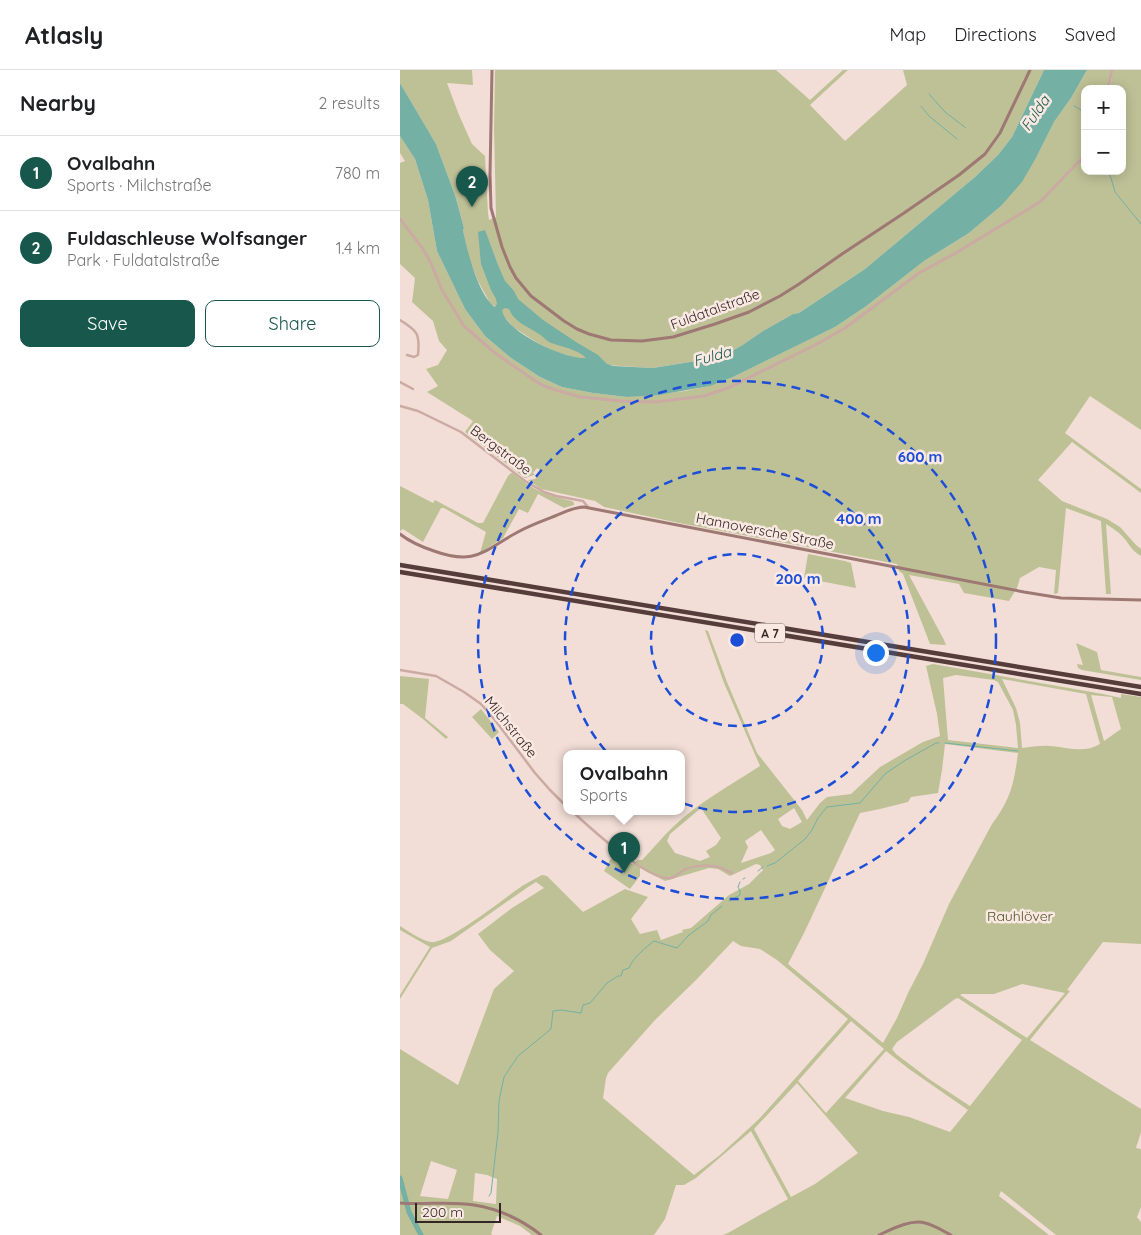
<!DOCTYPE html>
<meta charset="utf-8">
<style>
body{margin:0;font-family:Quicksand,sans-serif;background:#f2f2f2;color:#202124}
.controls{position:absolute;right:15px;top:15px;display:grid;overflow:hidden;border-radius:10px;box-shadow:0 2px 12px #0003}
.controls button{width:45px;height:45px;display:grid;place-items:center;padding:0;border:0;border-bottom:1px solid #e0e0e0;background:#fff;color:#202124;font:25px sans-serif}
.scale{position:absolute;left:15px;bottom:12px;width:86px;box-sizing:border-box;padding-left:5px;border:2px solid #342625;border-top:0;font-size:14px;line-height:18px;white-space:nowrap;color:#342625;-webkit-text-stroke:4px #fae9e2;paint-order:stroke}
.you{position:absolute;left:475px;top:582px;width:18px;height:18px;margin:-12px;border:4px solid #fff;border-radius:50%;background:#1a73e8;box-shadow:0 0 0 8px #1a73e833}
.badge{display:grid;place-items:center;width:32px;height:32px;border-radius:50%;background:#18584c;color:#fff;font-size:16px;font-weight:700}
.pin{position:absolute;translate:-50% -41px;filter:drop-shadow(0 1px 2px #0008)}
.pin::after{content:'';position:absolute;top:26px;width:18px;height:15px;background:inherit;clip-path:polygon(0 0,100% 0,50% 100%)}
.popup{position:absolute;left:163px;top:680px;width:122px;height:65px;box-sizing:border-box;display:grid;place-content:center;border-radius:10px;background:#fff;filter:drop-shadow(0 1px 4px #0005);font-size:16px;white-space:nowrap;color:#757577}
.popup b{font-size:19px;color:#202124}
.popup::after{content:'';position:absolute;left:50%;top:100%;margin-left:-10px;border:10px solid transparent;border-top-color:#fff}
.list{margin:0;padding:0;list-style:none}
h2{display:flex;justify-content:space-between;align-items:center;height:65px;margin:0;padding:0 20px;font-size:21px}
h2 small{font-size:16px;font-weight:400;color:#757577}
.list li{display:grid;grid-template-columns:32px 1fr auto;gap:15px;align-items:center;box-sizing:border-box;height:75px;padding:0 20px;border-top:1px solid #e0e0e0}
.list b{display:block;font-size:19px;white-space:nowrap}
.list p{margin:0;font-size:16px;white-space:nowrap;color:#757577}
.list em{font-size:16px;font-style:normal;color:#757577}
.actions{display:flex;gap:10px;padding:15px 20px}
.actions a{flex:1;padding:11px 0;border:1px solid #18584c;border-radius:10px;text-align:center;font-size:18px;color:#18584c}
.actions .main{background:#18584c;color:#fff}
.map{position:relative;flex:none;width:741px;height:1165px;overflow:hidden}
header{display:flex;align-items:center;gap:30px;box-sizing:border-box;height:70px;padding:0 25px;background:#fff;border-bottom:1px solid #e0e0e0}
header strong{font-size:24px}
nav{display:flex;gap:28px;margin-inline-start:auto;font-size:18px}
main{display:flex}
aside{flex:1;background:#fff}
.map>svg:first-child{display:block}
.green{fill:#bec196;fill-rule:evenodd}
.water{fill:#74b0a4;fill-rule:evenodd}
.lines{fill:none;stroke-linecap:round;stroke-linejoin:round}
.stream{stroke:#74b0a4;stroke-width:1}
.river{stroke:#74b0a4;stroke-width:5}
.minor{stroke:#caaaa2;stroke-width:2.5}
.tertiary{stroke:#caaaa2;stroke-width:3}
.secondary{stroke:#9e7873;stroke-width:3}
.motorway{stroke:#563d3b;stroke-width:4.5}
.ring{fill:none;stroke:#1d4ed8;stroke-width:2.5;stroke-dasharray:9 6}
.labels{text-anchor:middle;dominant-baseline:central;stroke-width:5;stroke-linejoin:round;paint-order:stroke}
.shield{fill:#fae9e2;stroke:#6f605e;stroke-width:1}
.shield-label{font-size:12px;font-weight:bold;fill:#342625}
.street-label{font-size:14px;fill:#342625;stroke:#fae9e2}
.park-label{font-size:14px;fill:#4f5427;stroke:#fae9e2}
.water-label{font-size:15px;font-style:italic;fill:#18584c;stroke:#fae9e2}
.centre{fill:#1d4ed8;stroke:#fae9e2;stroke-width:2.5}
.ring-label{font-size:15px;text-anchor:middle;font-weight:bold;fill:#1d4ed8;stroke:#fae9e2;stroke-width:5;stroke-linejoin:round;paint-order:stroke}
</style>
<header>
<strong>Atlasly</strong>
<nav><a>Map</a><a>Directions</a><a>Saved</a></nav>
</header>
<main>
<aside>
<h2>Nearby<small>2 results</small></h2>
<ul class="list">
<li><span class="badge">1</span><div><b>Ovalbahn</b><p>Sports · Milchstraße</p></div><em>780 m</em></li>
<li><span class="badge">2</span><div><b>Fuldaschleuse Wolfsanger</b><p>Park · Fuldatalstraße</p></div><em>1.4 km</em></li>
</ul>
<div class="actions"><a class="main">Save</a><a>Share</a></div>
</aside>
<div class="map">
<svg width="741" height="1165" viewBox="0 0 741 1165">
<rect width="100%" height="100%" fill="#f2ded6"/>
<g class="green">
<polygon points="0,0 72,0 73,15 47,13 59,45 72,74 85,86 88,143 89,150 96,147 94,58 95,0 376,0 410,30 443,0 448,0 410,35 445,71 507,15 503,0 644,0 612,67 598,85 575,107 465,199 399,243 393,244 363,261 341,276 321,287 253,298 205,295 187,288 175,288 151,280 136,272 113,257 96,237 90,233 78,211 68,186 63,160 64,158 55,125 36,74 0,13"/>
<path d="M687,0h24l-4,19h-22v64l-13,14 13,-9v13h37v-82h-12l3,-19h28v360l-51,-34 -25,37 76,56v4l-69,-51 -34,38 24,21 45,18 13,8 16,18 5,4v7c-10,-6 -11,-11 -18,-19 -4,-5 -11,-9 -17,-13l5,70h-5l-5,-73 -35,-13 -8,85 -4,1 2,-24 -17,-3 -19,11 -3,10 -8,13 -45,-8 -5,-9 -50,-9 35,65 2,5 -16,-1 -27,-70 -4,-3 -2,-7 -218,-41 -75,-16 -9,-6 -54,-12 -13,-9 7,-1 6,-8 -4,-3 -4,5 2,2h-1l-9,3 -60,-46 8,-11 -46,-29 11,-6 -12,-17 12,-4 9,-15 -8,-9 -6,-20 -21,-19 1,-7 2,-17 -15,-14v-101l5,-2 -5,-8v-17l15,23 13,41 9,51 28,58 20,27 26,22 29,19 22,10 31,6 34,4 58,-6 24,-5 24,-9 102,-50 30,-20 59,-46 45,-28 32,-27 36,-50 17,-34 17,-24z"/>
<path d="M111,403h2c21,18 33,22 59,28l2,2v2l-10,3 -26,-14 -10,19 -9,-4 -16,29 -23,15 6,-21 -42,-24h-3l-18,34 -20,-13 -3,2v-45l33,17 2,-3 43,23h5l25,-47z"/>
<polygon points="408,484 445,491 451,493 456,518 404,508"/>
<path d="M305,560l3,1 19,51 30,71 45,57 5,10 13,-17 7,-6 24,-3 29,-27 43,-25 17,-6 -3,-22 -11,-48 7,-2 170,30 18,4v-4l20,3v247l-38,-2 -36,48 3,1 -40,49 111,69v23l-5,16 5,1v58l-4,10 4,5v13h-85l-55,-44 -2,5 50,39h-326l5,-2 60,-34 -37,-68 -55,47 -12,7h-8l-11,34 -11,16h-122l-12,-9 -23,-10 -6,18 2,1h-93v-186l58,36 36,-96 20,-18 -24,-21 -12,-16 34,-26 32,-20 -8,-6 -8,5 -77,54 -19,7 -32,51v-4l30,-48 -30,-17v-4c8,5 22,15 31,16 15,3 75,-45 91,-56 7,-4 14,-8 20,-11l5,1 36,36 42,-23 23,8 -17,22 9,15 17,-4 4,10 22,-8 -1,-2 9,-2 38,-33 20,-11 14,-14 -3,-5 -4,-1 -26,12 -12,-7 -9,-1 -44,13 -25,-13v8l-10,13 -26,-18 6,-11 7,-6 17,11 -1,-1 5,-4h4c11,-11 21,-24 32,-34 25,-24 57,-41 86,-60l-36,-83zM556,605l38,5 4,2 15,28 3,15 2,23 -70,-8 -5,-62zM602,609l84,15 14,50c-17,10 -32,3 -50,2 -9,-1 -19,1 -28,2l-2,-25 -4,-15zM691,625l21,2 9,32 -17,12zM545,674l73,9c-4,30 -7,46 -26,71l-43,80 -26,60 -15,29 -11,25 -14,25 -95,-79 17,-33 55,-118 20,-4 28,-7 3,-5 27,-4 4,-23zM301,738l20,30 -5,7 -10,6 4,6 -10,4 -25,-8 -8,-12 3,-7zM394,738l8,14 -12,7 -8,-3 -4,-7zM361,760l14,20 -4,3 -30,10 7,-16 -3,-6zM333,871l8,5 19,3 17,11 71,59 -89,100 -39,36 -26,20 -91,-77 3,-20 2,-5 47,-53 42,-41zM622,914l43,9 -38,45 -67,-43 2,-1h32zM558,928l64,42 -52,66 -41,-27 -33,-25 -4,-5 5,-7 58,-43zM451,951l33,28 -58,64 -28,-32zM486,981l23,18 59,41 -18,22 -41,-15 -26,-6 -38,-13zM397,1013l61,70 -43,31 -24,13 -37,-68zM31,1091l26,9 -9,29 -28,-3zM75,1103l12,2 10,4 -1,25 -23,-3z"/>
<polygon points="676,573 697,582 701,600 741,607 741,610 682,600 678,598 677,594 683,595"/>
<polygon points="0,606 29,609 25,648 48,667 46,669 23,649 3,634 0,634"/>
<polygon points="81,639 99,662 92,669 72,647"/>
</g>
<path class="water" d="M644,0h43l-16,28 -17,24 -17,34 -15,26 -21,24 -32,27 -45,28 -59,46 -30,20 -102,50 -23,9 -52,9 -31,2 -34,-4 -31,-6 -22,-10 -29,-19 -26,-22 -20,-27 -28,-58 -9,-51 -13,-41 -15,-23v-53l36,61 19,51 9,33 -1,2c4,20 15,65 32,77l2,-3 -1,-5 -5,-9 -10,-26 -3,-32 7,-2 13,35 7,16 9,10 4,8 25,21 33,22 22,13 9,9 6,2 40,2 68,-11 20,-11 22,-15 30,-17 6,-1 66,-44 110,-92 23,-22 14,-18zM105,238l4,1c5,13 18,17 30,25 4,2 7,7 12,9 10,3 30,8 35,15 -20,2 -81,-26 -84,-48z"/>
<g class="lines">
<g class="stream">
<polyline points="529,24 545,42 566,58"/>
<polyline points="521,36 529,46 557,69"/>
<polyline points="674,36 685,42"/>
<polyline points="707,101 711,108 715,122 741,154"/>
<polyline points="545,673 618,681"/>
<polyline points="367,796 375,793 405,769 412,760 418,748 427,737 460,733 485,704 504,691 536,673 539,673"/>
<polyline points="358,801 363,797"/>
<polyline points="343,809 345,808"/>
<polyline points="329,831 340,825 340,821 338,817 340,812"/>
<path d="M89,1126l2,-3 7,-61 1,-31 5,-24 14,-21 33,-27 2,-18 8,-1 20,3 2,-8 7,-2 17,-20 11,-7h3l2,-6 6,-2c3,-9 17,-21 25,-27l23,7 12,-13 19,-14 3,-6 11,-9"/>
</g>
<polyline class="river" points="0,1108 9,1142 21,1165"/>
<g class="minor">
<path d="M0,250c18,11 20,14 18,35l-4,2 -7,-2"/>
<polyline points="0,312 13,319"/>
<polyline points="0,336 18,341 61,362 125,411 144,422 156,426 183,431 188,437"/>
<polyline points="0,600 36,606 64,622 81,634 95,650 135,703 150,720 166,736"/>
<path d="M173,742c16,15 76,70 98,66 5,-1 9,-6 13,-8 11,-5 26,-6 38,-2 4,2 7,4 10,5"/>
</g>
<g class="tertiary">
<polyline points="708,19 712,0"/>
<polyline points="0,149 23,179 31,193 42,220 64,256 95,283 134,310 144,316 159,321 181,327 221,331 256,332 304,326 328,318 419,273 445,258 519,203 554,184 640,132 685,85"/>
</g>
<g class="secondary">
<polyline points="92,0 90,105 91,138 102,177 110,197 116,208 131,226 164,251 177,259 189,264 211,270 242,271 273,267 315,254 349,242 380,226 399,214 442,184 504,143 559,105 585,84 600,63 630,0"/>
<path d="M0,464c10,8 22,13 34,17 41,15 49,0 82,-18 12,-7 26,-12 39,-17 10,-4 19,-9 29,-9l440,85 37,6 80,2"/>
<path d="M0,1133c25,2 50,-2 74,2 25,4 48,15 67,30"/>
<path d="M479,1165c13,-6 32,-16 46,-12 9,2 18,8 26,12"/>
</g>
<g class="motorway">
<polyline points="0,495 741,617"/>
<polyline points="0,502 741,624"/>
</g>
</g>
<g class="ring">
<circle cx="337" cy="570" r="86"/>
<circle cx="337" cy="570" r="172"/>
<circle cx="337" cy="570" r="259"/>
</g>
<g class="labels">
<rect class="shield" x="355" y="553.5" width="30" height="19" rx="4"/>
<g class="shield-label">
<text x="370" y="563">A 7</text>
</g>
<g class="street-label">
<text transform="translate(315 239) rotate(-20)">Fuldatalstraße</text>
<text transform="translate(101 380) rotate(37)">Bergstraße</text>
<text transform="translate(365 461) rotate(11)">Hannoversche Straße</text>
<text transform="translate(111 657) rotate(51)">Milchstraße</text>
</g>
<g class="park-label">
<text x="620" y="846">Rauhlöver</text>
</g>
<g class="water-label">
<text transform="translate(635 43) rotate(-56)">Fulda</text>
<text transform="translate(312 286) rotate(-16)">Fulda</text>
</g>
</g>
<circle cx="337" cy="570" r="8" class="centre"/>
<g class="ring-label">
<text x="520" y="392">600 m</text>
<text x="459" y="454">400 m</text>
<text x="398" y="514">200 m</text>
</g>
</svg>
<div class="controls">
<button>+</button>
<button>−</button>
</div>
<div class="scale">200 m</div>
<div class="you"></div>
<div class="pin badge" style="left:224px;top:803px">1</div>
<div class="popup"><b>Ovalbahn</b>Sports</div>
<div class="pin badge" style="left:72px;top:137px">2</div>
</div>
</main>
